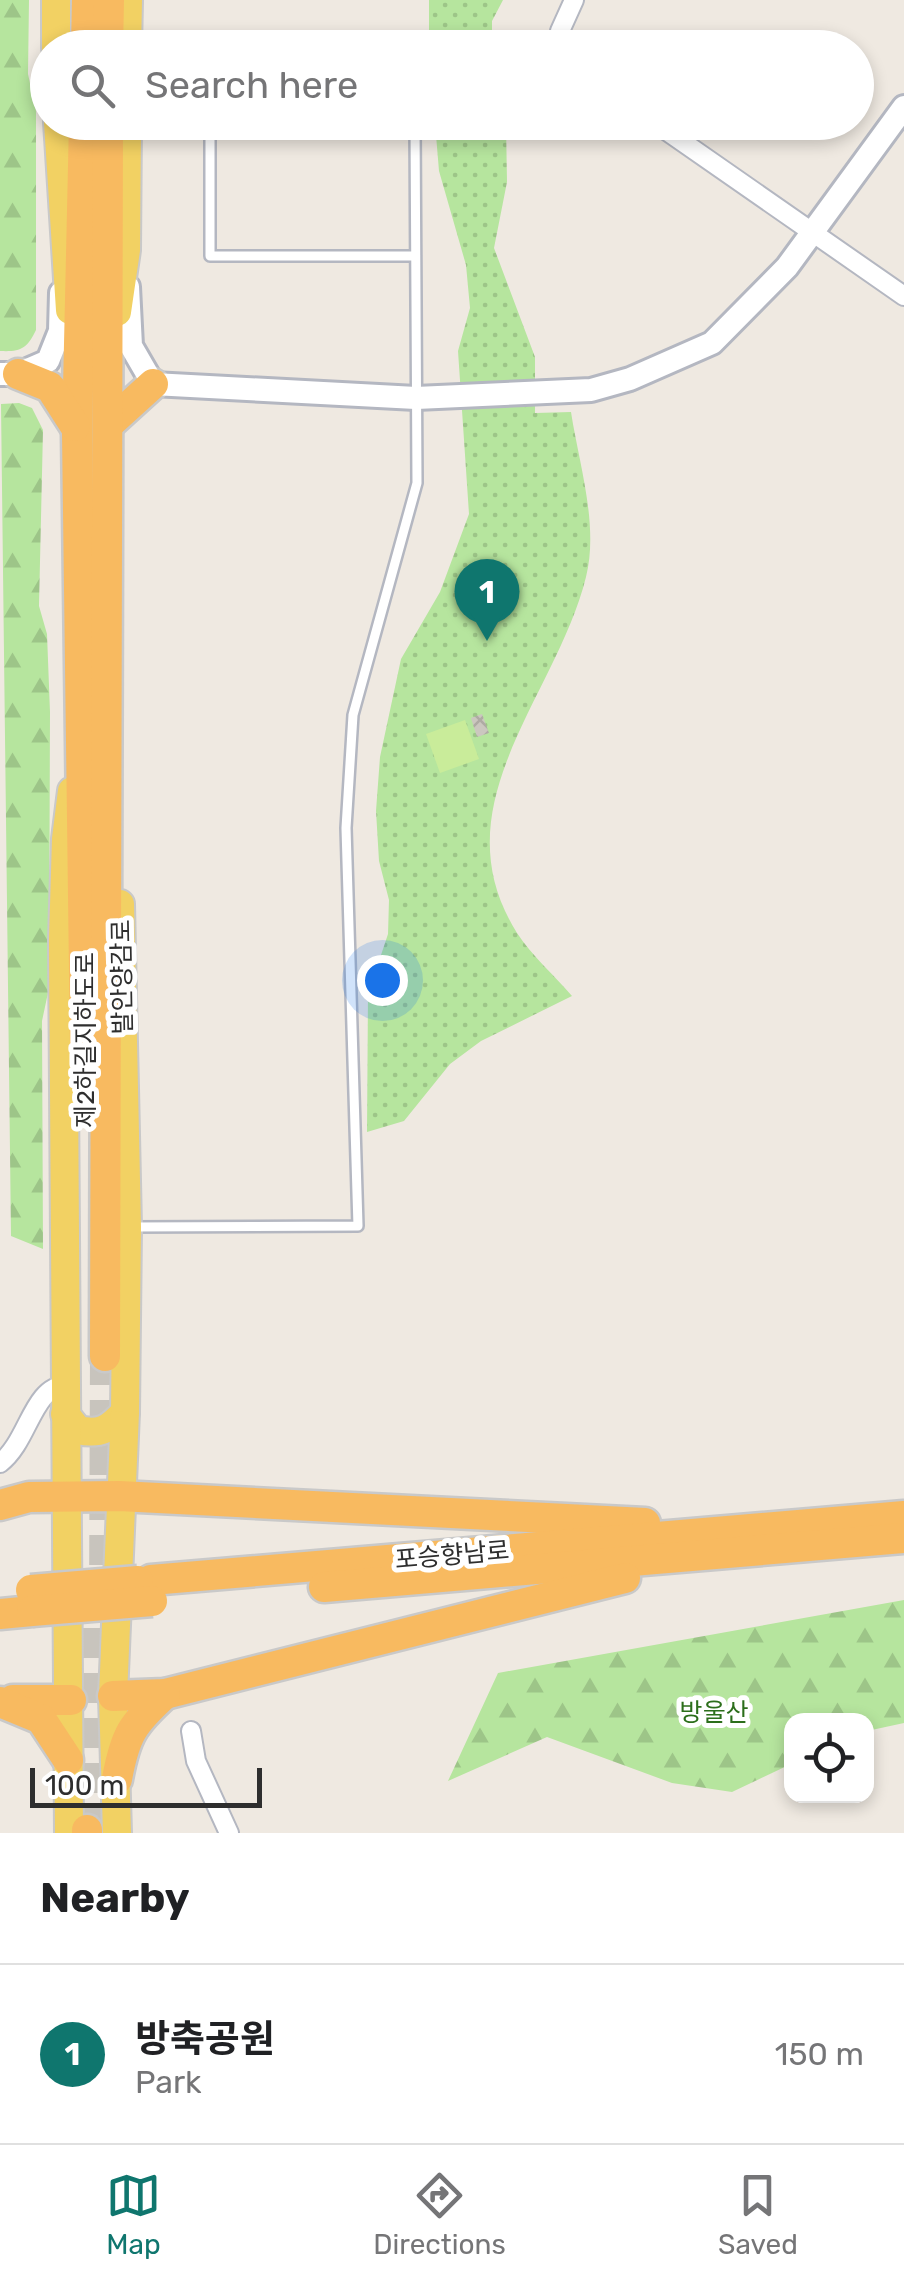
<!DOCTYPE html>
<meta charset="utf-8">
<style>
body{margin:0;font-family:Rubik,"Noto Sans KR",sans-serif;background:#f2f2f2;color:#202124}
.controls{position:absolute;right:30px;bottom:30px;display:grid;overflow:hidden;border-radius:20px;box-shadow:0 5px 15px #0003}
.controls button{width:90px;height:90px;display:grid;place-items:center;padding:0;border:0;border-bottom:2px solid #e0e0e0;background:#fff;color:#202124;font:50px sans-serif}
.scale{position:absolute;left:30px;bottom:25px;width:232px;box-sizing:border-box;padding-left:10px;border:5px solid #2e2e2e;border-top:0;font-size:28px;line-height:35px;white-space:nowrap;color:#2e2e2e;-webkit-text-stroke:8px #fff;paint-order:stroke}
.you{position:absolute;left:382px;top:980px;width:35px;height:35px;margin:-25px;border:8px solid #fff;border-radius:50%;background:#1a73e8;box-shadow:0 0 0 15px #1a73e833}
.badge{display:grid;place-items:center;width:65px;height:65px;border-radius:50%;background:#0f766e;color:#fff;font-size:32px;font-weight:700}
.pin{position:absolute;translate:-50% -82px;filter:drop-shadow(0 2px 5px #0008)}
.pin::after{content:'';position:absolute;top:52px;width:35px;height:30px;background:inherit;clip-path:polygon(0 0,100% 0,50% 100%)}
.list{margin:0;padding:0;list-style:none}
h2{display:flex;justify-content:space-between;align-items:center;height:130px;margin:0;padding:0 40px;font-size:42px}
h2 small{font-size:32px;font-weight:400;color:#757577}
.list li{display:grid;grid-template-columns:65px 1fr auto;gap:30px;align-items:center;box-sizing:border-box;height:180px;padding:0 40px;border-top:2px solid #e0e0e0}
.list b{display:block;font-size:38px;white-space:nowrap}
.list p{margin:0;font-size:32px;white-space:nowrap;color:#757577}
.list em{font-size:32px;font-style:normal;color:#757577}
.icon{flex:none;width:55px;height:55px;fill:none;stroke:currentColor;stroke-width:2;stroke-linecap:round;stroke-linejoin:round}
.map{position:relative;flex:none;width:904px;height:1833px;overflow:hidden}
.search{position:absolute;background:#fff;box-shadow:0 5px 15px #0003;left:30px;right:30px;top:30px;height:110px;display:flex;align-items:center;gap:25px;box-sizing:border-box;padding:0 35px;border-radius:55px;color:#757577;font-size:38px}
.sheet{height:310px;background:#fff}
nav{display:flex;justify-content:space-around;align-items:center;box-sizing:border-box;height:140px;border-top:2px solid #e0e0e0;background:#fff;font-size:28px;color:#757577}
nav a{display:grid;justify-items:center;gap:5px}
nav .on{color:#0f766e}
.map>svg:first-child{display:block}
.grass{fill:url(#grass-dots)}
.forest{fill:url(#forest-firs)}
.pitch{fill:#c9ec9a}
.building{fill:url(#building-cross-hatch)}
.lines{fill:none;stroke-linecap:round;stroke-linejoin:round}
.trunk-tunnel{stroke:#c8c4bd;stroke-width:30;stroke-dasharray:30 15;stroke-linecap:butt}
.service-casing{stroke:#b4b7c1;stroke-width:14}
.minor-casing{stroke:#b4b7c1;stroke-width:22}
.tertiary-casing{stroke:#b4b7c1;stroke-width:28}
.primary-casing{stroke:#c9c9c9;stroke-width:32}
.trunk-casing{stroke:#c9c9c9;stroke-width:35}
.service{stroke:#fff;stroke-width:9}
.minor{stroke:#fff;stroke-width:18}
.tertiary{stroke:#fff;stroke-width:22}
.primary{stroke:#f2d163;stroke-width:28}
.trunk{stroke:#f8ba60;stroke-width:30}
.trunk-bridge-casing{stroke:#c9c9c9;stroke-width:35;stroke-linecap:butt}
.trunk-bridge{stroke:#f8ba60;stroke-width:30}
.labels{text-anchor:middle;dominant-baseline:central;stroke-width:10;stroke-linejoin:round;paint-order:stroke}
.street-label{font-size:25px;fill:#2e2e2e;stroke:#fff}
.park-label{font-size:25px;fill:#2c6e1b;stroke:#fff}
</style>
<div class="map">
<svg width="904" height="1833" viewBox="0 0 904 1833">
<defs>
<pattern id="grass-dots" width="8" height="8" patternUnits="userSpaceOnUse" patternTransform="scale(2.5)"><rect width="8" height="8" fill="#b6e59e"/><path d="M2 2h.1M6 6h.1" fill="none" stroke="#9dc588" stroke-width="1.8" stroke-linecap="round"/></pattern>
<pattern id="forest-firs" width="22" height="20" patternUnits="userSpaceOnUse" patternTransform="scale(2.5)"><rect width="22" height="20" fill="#b6e59e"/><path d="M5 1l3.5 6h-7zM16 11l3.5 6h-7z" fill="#9dc588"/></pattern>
<pattern id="building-cross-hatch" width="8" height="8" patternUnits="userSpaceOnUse" patternTransform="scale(2.5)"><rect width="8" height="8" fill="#cbc7bf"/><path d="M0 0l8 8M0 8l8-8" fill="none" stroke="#afaba4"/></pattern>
</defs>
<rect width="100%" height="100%" fill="#efe9e1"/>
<g class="grass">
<polygon points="429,0 503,0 492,21 492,47 429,47"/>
<path d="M435,123h71l1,59 -13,66 41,109v56l36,-1c8,52 28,113 15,165 -30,121 -149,228 -69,356 15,23 38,43 55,63l-91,45 -31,23 -46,57 -37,11 1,-138 20,-60 1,-34 -10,-39 -3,-50 4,-54 21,-98 39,-67 29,-78 -11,-163 12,-43 -4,-43 -27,-94z"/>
</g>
<g class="forest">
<path d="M0,0h29l-1,74 8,37v219c-9,19 -16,22 -36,21z"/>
<polygon points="19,403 32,408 43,430 39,606 47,634 50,712 49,988 42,1021 43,1249 11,1236 1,404"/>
<polygon points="904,1600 904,1723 867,1731 866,1720 792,1720 791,1764 732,1792 672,1783 547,1737 448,1781 498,1673"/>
</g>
<polygon class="pitch" points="465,720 479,759 440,773 426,734"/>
<polygon class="building" points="482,714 489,733 477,737 471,718"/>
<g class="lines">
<g class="trunk-tunnel">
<polyline points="86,1583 87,1830"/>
<polyline points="104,1610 105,1356"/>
</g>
<g class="service-casing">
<g id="service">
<polyline points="210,122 210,256 415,256"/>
<polyline points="133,1227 358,1226 346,828 353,715 417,483 415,122"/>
</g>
</g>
<g class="minor-casing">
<g id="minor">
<polyline points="562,48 560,31 574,0"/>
<polyline points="654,122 904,296"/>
<path d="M0,1463c29,-22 32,-76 66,-78"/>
<polyline points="191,1731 196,1761 229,1833"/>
</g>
</g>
<g class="tertiary-casing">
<g id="tertiary">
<polyline points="128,287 131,346 153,384 416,398 591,390 630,379 712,343 787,267 904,107"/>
<polyline points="0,374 18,374 48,361 60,331 61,293"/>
</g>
</g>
<g class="primary-casing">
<g id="primary">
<polyline points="56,0 56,48"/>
<polyline points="127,48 128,0"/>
<polyline points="58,122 70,310"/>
<polyline points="117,312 126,250 127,122"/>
<path d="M65,1414l13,16c23,5 31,-1 47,-18"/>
<polyline points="69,1833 63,940 66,839 72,791"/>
<polyline points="117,1833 113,1696 125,1412 127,1227 120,904"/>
</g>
</g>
<g class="trunk-casing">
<g id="trunk">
<polyline points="86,48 87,0"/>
<polyline points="108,48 109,0"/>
<polyline points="84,122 77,433 85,1049"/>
<polyline points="18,374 50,387 75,426"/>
<polyline points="109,424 153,384"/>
<polyline points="105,1356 108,122"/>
<polyline points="0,1505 29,1497 119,1496 645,1523"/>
<polyline points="151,1580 904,1516"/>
<polyline points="324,1587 904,1538"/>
<polyline points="0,1614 32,1611"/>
<polyline points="113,1696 165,1694 625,1578"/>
<polyline points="13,1700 71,1700"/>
<polyline points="0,1702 41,1719 68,1760"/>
<path d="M117,1779c8,-44 15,-55 48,-85"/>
<polyline points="87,1830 87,1833"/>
</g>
</g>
<use href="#service" class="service"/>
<use href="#minor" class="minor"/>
<use href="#tertiary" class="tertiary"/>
<use href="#primary" class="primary"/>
<use href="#trunk" class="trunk"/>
<g class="trunk-bridge-casing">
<g id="trunk-bridge">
<polyline points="31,1590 138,1581"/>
<polyline points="32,1611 152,1601"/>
</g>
</g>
<use href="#trunk-bridge" class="trunk-bridge"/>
</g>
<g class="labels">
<g class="street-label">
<text transform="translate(122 977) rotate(-91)">발안양감로</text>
<text transform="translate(85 1040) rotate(-90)">제2하길지하도로</text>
<text transform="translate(452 1555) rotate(-5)">포승향남로</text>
</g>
<g class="park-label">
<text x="714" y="1712">방울산</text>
</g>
</g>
</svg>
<div class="controls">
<button><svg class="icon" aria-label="locate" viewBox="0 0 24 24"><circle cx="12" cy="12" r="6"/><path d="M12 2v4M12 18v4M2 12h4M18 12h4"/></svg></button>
</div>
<div class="scale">100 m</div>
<div class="you"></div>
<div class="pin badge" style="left:487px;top:641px">1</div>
<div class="search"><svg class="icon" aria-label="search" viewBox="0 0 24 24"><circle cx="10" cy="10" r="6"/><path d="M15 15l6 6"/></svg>Search here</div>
</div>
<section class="sheet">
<h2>Nearby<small></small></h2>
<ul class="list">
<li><span class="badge">1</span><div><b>방축공원</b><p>Park</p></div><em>150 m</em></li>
</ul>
</section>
<nav>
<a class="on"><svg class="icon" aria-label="map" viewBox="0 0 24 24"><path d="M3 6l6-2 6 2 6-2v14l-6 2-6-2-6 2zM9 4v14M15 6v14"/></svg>Map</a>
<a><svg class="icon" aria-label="directions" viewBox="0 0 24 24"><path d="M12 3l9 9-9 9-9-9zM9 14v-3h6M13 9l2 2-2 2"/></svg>Directions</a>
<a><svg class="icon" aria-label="saved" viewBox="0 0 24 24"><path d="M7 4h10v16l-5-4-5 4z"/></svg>Saved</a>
</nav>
